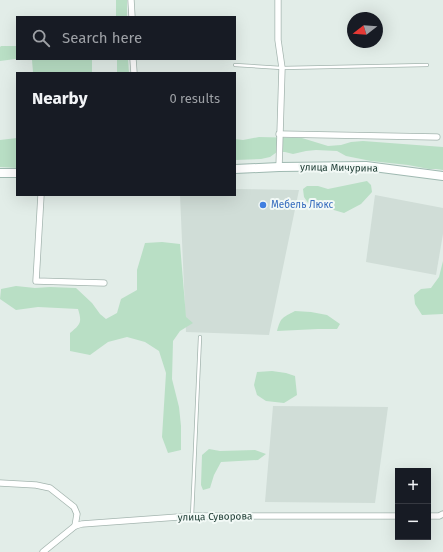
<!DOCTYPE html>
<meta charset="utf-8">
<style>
body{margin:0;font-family:"Fira Sans",sans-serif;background:#242831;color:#f1f3f6}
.controls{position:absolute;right:12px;bottom:12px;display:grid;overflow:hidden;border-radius:0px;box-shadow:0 4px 16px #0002}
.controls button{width:36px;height:36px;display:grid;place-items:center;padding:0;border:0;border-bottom:1px solid #363941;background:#171b24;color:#f1f3f6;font:20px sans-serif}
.compass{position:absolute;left:347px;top:12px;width:36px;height:36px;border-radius:50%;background:#171b24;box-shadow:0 4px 16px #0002;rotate:253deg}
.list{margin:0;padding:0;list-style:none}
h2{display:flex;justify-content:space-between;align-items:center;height:52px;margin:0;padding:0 16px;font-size:17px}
h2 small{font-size:13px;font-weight:400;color:#9ea1a6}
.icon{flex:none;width:22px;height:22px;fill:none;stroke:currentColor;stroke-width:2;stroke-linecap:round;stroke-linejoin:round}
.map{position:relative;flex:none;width:443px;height:552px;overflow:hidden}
.search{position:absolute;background:#171b24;box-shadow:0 4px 16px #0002;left:16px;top:16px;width:220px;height:44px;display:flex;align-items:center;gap:10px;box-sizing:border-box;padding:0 14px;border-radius:0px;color:#9ea1a6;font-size:15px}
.panel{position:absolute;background:#171b24;box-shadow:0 4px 16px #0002;left:16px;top:72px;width:220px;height:124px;border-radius:0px}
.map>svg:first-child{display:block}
.built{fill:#d0ddd7}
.green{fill:#b9dfc5}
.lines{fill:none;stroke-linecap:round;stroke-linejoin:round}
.lane-casing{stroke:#a4b5af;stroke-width:4}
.street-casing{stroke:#a4b5af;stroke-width:7}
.secondary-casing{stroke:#9fb9b1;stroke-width:10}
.lane{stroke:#fff;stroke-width:2.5}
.street{stroke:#fff;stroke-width:5.5}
.secondary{stroke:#fff;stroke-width:8}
.shop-dot{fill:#3f7fe0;stroke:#f2f9f6;stroke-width:1.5}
.labels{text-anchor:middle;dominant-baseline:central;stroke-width:4;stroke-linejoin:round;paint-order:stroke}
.street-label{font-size:10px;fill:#213f37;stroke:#f2f9f6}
.shop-label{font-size:10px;fill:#366cbe;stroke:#f2f9f6;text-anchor:start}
</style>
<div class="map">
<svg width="443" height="552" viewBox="0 0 443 552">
<rect width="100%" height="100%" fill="#e2ede8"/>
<g class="built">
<polygon points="235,189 299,190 269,335 186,332 180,195 235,195"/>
<polygon points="375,195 443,208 443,234 436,275 366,262"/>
<polygon points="273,406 388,407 375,503 265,502"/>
</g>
<g class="green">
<rect x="116" y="0" width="11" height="17"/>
<polygon points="1,46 17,46 17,59 92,59 92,73 34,73 33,72 32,60 15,59 0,61 0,47"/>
<polygon points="117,59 128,59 129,73 117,73"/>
<polygon points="259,137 302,138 328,146 341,145 351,142 363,141 443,147 443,170 436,169 429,169 408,165 371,161 346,156 337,151 316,150 306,151 293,154 285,152 277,152 270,157 261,159 235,160 235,139 243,140"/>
<polygon points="17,138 17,168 0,167 0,140"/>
<polygon points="367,181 371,185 372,192 361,204 344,213 327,208 311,207 304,197 303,189 307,186 318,186 328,189"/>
<path d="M162,242l18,2 6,73 7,6 -13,8 -7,10 -1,38 7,28 2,19v24l-13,3 -6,-16 4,-64 -7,-22 -14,-9 -18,-5 -19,5 -18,13 -20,-4v-18c11,-9 12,-11 8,-24l-40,-2 -22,3 -16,-11 1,-10 15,-3 19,2 15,-1 26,1 16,15 8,11 6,5 11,-6 4,-14 16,-9v-20l8,-27z"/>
<polygon points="443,261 443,314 422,315 415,304 414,295 421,289 431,288 439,277"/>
<path d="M295,311l16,1 16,3 13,9 -3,5h-19l-41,2c4,-14 5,-13 18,-20z"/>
<polygon points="272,371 286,373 295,376 297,395 284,403 266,401 257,395 254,385 257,372"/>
<polygon points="209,449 220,451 255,450 266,454 258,460 221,462 214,475 210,488 203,490 201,485 202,455"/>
</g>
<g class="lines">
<g class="lane-casing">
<g id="lane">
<polyline points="235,65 282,68 427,65"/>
<polyline points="192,516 200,337"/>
</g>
</g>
<g class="street-casing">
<g id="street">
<polyline points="131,0 132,17"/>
<polyline points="278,0 278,40 282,68 279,167"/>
<polyline points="133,59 134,73"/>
<polyline points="279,134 437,137"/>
<polyline points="41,195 36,281 104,283"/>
<polyline points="0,483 36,485 50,488 74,507 77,514 75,526"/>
<polyline points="428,516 439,516 443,514"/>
<polyline points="43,552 75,526 82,524 192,516 398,516"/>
</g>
</g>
<g class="secondary-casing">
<g id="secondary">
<polyline points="235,169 279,167 366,166 443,176"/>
<polyline points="0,173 17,173"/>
</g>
</g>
<use href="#lane" class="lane"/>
<use href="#street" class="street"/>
<use href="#secondary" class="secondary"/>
</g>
<circle class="shop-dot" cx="263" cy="205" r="4"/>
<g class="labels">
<g class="street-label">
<text transform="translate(339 168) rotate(1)">улица Мичурина</text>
<text transform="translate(215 517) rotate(-1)">улица Суворова</text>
</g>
<g class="shop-label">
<text x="271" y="205">Мебель Люкс</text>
</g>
</g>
</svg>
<div class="controls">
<button>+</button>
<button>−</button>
</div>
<svg class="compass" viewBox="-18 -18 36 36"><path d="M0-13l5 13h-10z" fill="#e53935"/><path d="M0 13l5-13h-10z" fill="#9ea1a6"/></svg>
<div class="search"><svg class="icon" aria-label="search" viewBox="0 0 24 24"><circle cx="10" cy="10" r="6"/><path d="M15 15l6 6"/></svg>Search here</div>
<section class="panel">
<h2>Nearby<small>0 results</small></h2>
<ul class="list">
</ul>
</section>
</div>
